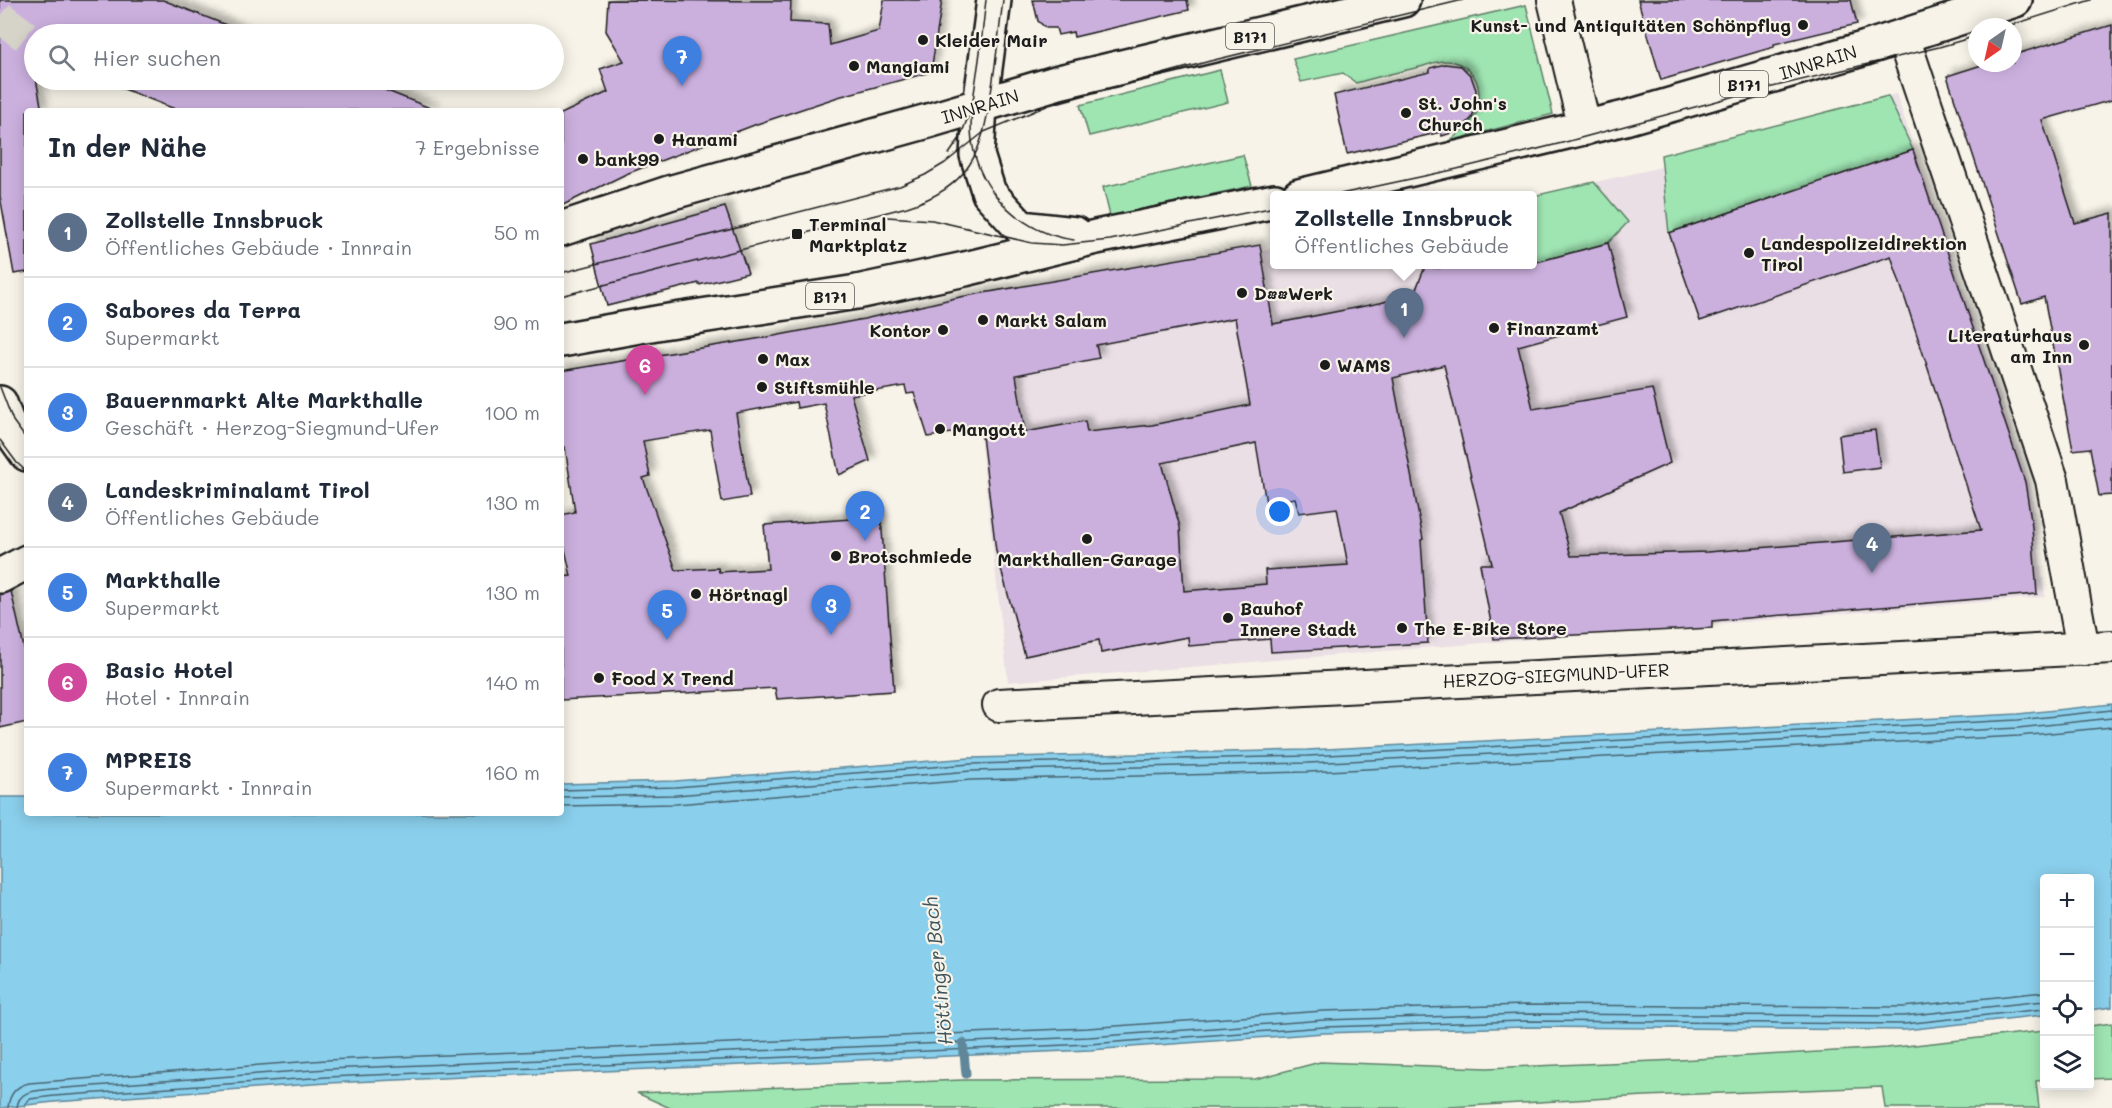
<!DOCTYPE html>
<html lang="de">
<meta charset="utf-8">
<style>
body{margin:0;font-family:Mali,sans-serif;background:#f6f6f7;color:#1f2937}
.controls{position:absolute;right:18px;bottom:18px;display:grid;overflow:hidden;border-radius:6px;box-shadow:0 3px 15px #0003}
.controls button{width:54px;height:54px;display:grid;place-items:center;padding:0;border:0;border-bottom:2px solid #e0e1e3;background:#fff;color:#1f2937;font:30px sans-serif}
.compass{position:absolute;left:1968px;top:18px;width:54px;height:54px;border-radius:50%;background:#fff;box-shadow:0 3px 15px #0003;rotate:214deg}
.you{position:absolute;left:1280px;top:512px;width:21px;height:21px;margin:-15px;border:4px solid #fff;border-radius:50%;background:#1a73e8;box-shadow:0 0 0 9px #1a73e833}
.badge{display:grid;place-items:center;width:39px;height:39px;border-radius:50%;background:#1c1c1c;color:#fff;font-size:20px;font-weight:700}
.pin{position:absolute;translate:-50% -50px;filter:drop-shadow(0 2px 3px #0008)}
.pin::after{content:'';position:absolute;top:32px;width:21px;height:18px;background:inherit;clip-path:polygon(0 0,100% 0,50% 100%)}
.popup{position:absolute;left:1270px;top:191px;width:267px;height:78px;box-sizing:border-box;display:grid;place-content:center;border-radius:6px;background:#fff;filter:drop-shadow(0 2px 4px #0005);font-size:20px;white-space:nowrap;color:#747a83}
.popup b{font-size:22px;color:#1f2937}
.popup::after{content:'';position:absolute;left:50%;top:100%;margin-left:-12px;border:12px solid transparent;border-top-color:#fff}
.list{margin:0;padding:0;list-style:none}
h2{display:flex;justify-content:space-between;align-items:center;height:78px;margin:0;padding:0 24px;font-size:26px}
h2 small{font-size:20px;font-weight:400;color:#747a83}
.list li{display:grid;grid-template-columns:39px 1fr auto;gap:18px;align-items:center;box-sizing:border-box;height:90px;padding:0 24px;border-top:2px solid #e0e1e3}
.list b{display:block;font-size:22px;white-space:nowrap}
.list p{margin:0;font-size:20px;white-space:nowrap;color:#747a83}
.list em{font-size:20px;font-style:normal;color:#747a83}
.icon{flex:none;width:33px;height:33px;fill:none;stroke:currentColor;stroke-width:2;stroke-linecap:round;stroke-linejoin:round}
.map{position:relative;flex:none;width:2112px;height:1108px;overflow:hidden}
.search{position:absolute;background:#fff;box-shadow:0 3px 15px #0003;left:24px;top:24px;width:540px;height:66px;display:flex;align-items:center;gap:15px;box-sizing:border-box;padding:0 21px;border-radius:33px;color:#747a83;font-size:22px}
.panel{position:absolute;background:#fff;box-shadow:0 3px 15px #0003;left:24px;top:108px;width:540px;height:708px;border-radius:6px}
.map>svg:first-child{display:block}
.built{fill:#eadfe5}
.green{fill:#9fe5b2;stroke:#5e8067;stroke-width:1.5}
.water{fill:#8acfec;stroke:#5e8799;stroke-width:1.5}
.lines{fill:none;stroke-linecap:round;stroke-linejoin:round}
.shore{stroke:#48646f;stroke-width:1.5}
.stream{stroke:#5e8799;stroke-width:9}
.building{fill:#cbb0de;stroke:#1c1c1c;stroke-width:1.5;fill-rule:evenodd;filter:url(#shadow)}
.street-tunnel{stroke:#d6d3c9;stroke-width:32;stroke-dasharray:32 16;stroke-linecap:butt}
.street-casing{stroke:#1c1c1c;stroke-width:36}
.secondary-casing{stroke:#1c1c1c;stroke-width:38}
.primary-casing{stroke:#1c1c1c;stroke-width:38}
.street{stroke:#f7f3e8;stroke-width:32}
.secondary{stroke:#f7f3e8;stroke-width:33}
.primary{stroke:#f7f3e8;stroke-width:33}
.tram{stroke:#1c1c1c;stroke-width:1.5}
.poi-dot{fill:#1c1c1c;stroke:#f7f3e8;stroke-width:2}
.labels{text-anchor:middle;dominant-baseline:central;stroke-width:4.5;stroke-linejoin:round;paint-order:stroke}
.shield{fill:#f7f3e8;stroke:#5e5c59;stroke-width:1.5}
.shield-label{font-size:16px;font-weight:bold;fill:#1c1c1c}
.poi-label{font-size:18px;font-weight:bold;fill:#1c1c1c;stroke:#f7f3e8;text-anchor:start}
.street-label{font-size:18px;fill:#1c1c1c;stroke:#f7f3e8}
.water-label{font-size:20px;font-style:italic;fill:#3d525a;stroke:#f7f3e8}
</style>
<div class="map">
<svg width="2112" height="1108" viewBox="0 0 2112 1108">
<defs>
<filter id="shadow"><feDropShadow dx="5.5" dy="-5.5" stdDeviation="3" flood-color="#0004"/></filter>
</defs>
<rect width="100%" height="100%" fill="#f7f3e8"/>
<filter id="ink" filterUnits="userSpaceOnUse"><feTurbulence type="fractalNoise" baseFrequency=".0167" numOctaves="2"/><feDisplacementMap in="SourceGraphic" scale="12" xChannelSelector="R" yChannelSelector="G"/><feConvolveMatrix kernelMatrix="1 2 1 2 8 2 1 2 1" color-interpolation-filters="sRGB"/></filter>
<g filter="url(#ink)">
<polygon class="built" points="1896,94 2030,484 2045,597 1008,682 979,428 960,297 1259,245 1261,251 1275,248 1275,264 1533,264 1533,196 1662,167 1661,155"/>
<g class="green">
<path d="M1526,5l27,109 -104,27c18,-13 32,-24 30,-48 -1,-18 -14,-31 -32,-32 -9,-1 -19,4 -27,6 -22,5 -43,10 -64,16l-13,-10 -42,9 -8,-23z"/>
<polygon points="1220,70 1228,102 1089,136 1080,105"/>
<polygon points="1888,96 1913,150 1669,233 1661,155"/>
<polygon points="1243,155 1252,186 1110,216 1103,187"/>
<polygon points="1594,182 1628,222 1608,243 1533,263 1533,196"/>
<polygon points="2112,1023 2112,1078 2090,1079 2090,1026"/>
<polygon points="2044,1031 2044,1080 2036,1081 2039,1108 1885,1108 1882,1087 1645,1096 1431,1108 670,1108 637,1093 963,1080 1255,1079 1320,1062 1487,1068 1679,1060 1887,1048"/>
</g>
<polygon class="water" points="2112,704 2112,1007 2090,1010 2090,878 2044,878 2044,1015 1905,1030 1525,1027 1324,1033 1090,1050 328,1083 54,1102 0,1108 0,797 27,797 27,813 561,813 561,784 675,781 970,758 1307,750 2018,714"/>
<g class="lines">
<g class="shore">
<polyline points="561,790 676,787 971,764 1308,756 2018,720 2112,710"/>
<polyline points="561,797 676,795 971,771 1308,763 2018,728 2112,718"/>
<polyline points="561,806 676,804 971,780 1308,772 2019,736 2112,727"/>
<path d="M8,1108c1,-14 8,-22 21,-25l297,-23 762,-32 235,-17 202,-6 378,2 141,-15"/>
<path d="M17,1108c1,-19 21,-17 35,-19l275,-20 762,-32 235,-17 201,-6 379,2 140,-15"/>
<polyline points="25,1108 26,1103 30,1099 54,1096 327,1077 1089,1044 1324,1027 1525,1021 1904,1024 2044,1009"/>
</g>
<polyline class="stream" points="963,1043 966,1074"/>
</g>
<g class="building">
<polygon points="0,0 163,0 249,34 34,34 34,53 31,51 42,111 27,111 27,272 14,274 0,196"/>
<polygon points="608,0 791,1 790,22 828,24 830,45 879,31 884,0 942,0 931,72 838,97 757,124 626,174 561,206 561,114 608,92 600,69 624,61 606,31"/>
<polygon points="1033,0 1187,0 1189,10 1074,37 1073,32 1058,35 1056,28 1046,28 1038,21"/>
<polygon points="1638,0 1851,0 1857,24 1774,44 1774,47 1661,80"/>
<polygon points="2112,25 2112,100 2042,120 2075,223 2112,213 2112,495 2099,496 2090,448 2073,450 2044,297 2022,304 1947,76 1988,63 2013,63 2013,55"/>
<polygon points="1445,64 1461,66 1471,76 1476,90 1476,105 1472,118 1460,130 1442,136 1441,132 1347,154 1334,95 1430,72 1430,68"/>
<polygon points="101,80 360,80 435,110 180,111"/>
<path d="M1913,150l112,332 7,45 5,67 -325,27v7l-218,11 -14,-75h12l-48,-199 -51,13 30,161 -2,1 7,103 -157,9 -1,-13 -81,7 -1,-9 -87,16 -2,-13 -74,16 -29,-105 -15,-123 -53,9 -14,-44 -7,1 -2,-8 -54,9 19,66 -31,14 -15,-72 -27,5 -1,-6 -60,11 14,84 -28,5 -12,-72 -67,11 7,35 -7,2 33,92 42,-2 1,4 49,-3 -4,-44 117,-8 13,174 -117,8 -2,-11 -214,12v-123l10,-1 -10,-44v-17l14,-3 -10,-65 -4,1v-77l213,-35 90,-17 96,-22 300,-52 13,79 107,-21 34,-9 11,-27 14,1 17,-4h77v-1l75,-20 19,74 -109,29 15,63 119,-20 18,74 -111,50 12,43 136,-4 274,-22 -90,-274 -191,65 -31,-88zM1235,318l15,87 -98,20 -65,7 -2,-11 -60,11 -9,-57 83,-17 -3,-13zM1256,443l10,60 29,-5 4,15 38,-5 11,57 -83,5 1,14 -82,7 -4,-64 -18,-64z"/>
<polygon points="725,207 748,273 699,285 699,283 607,306 591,244"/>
<polygon points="1875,430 1880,467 1843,472 1839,435"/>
<polygon points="11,591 27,661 27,722 0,728 0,595"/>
</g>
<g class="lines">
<polyline class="street-tunnel" points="0,17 28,38"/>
<g class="street-casing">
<g id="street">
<polyline points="1554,0 1585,129"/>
<polyline points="1903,37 2052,480 2083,649"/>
<polyline points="999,705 2112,647"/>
</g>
</g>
<g class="secondary-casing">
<g id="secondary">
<polyline points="980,106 994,0"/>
<polyline points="0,403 10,430 27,454"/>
</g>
</g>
<g class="primary-casing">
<g id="primary">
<polyline points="980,106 977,155 989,193 1021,228 1075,234"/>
<polyline points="1299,196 1625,118 1866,48 2015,0"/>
<polyline points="561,229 669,193 928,121 1059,82 1403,0"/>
<polyline points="561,340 662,322 857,292 965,269 1096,237 1275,201"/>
<polyline points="0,576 27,562"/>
</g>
</g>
<use href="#street" class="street"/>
<use href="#secondary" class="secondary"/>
<use href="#primary" class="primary"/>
<g class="tram">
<path d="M986,0c-3,24 -5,49 -9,73 -3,22 -8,46 -5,68 7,52 51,92 102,99"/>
<polyline points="2005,27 2091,0"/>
<polyline points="949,154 960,138 968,117"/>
<polyline points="1331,196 1457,169 1562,143 1743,94 1939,47 1977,36"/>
<polyline points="887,217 932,220 1032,243 1062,245 1110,240 1275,207"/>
<polyline points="561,273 900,186 925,175 945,163 984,132 1049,105 1210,61 1463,0"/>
<path d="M561,296l346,-89c63,-20 75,-54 84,-114 5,-31 8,-62 12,-93"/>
<polyline points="0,387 13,421 27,440"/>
<polyline points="0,440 17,463 27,472"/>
</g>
</g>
</g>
<g class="poi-dot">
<circle cx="1803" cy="25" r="6"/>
<circle cx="923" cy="40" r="6"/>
<circle cx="854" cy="66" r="6"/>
<circle cx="1406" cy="113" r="6"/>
<circle cx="659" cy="139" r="6"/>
<circle cx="583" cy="159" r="6"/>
<rect x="791" y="228" width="12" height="12" rx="3"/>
<circle cx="1749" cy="253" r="6"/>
<circle cx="1242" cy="293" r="6"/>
<circle cx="983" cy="320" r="6"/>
<circle cx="1494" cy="328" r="6"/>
<circle cx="943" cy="330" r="6"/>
<circle cx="2084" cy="345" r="6"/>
<circle cx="763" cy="359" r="6"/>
<circle cx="1325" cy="365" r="6"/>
<circle cx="762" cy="387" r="6"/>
<circle cx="940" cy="429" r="6"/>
<circle cx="1087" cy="539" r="6"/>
<circle cx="836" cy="556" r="6"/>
<circle cx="696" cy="594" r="6"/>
<circle cx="1228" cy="618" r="6"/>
<circle cx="1402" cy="628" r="6"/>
<circle cx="599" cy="678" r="6"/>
</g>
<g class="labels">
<g class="shield">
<rect x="1226" y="23" width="48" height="26" rx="4.5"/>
<rect x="1720" y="71" width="48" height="26" rx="4.5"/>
<rect x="806" y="283" width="48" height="26" rx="4.5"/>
</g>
<g class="shield-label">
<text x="1250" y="36">B171</text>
<text x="1744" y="84">B171</text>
<text x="830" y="296">B171</text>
</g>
<g class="poi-label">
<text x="1791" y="25" text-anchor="end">Kunst- und Antiquitäten Schönpflug</text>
<text x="935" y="40">Kleider Mair</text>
<text x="866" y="66">Mangiami</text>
<text x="1418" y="103">St. John's<tspan x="1418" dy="21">Church</tspan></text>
<text x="671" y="139">Hanami</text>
<text x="595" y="159">bank99</text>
<text x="809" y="224">Terminal<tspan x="809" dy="21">Marktplatz</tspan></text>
<text x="1761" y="243">Landespolizeidirektion<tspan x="1761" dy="21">Tirol</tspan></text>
<text x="1254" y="293">D••Werk</text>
<text x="995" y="320">Markt Salam</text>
<text x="1506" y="328">Finanzamt</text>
<text x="931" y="330" text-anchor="end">Kontor</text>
<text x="2072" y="335" text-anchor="end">Literaturhaus<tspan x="2072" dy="21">am Inn</tspan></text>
<text x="775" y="359">Max</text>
<text x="1337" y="365">WAMS</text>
<text x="774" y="387">Stiftsmühle</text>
<text x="952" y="429">Mangott</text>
<text x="848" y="556">Brotschmiede</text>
<text x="1087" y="559" text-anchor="middle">Markthallen-Garage</text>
<text x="708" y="594">Hörtnagl</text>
<text x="1240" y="608">Bauhof<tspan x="1240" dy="21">Innere Stadt</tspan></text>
<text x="1414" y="628">The E-Bike Store</text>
<text x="611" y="678">Food X Trend</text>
</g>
<g class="street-label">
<text transform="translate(1818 62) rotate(-17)">INNRAIN</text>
<text transform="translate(980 106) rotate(-17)">INNRAIN</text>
<text transform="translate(1556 675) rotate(-3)">HERZOG-SIEGMUND-UFER</text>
</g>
<g class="water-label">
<text transform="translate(937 971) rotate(-96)">Höttinger Bach</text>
</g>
</g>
</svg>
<div class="controls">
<button>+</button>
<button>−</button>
<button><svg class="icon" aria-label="locate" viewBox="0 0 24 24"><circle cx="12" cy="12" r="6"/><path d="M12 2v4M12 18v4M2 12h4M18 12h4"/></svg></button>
<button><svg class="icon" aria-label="layers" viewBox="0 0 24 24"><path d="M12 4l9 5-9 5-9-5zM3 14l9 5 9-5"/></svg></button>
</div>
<svg class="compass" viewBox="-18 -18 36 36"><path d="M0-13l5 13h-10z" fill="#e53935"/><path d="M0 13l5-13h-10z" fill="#747a83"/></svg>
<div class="you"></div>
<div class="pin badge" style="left:1404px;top:338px;background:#5c6f8a">1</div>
<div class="popup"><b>Zollstelle Innsbruck</b>Öffentliches Gebäude</div>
<div class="pin badge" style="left:865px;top:541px;background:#3f7fe0">2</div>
<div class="pin badge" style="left:831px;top:635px;background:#3f7fe0">3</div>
<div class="pin badge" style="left:1872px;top:573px;background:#5c6f8a">4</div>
<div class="pin badge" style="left:667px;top:640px;background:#3f7fe0">5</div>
<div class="pin badge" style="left:645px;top:395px;background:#d1479c">6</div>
<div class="pin badge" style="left:682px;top:86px;background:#3f7fe0">7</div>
<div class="search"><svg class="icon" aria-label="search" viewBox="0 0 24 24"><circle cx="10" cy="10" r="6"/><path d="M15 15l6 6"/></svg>Hier suchen</div>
<section class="panel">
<h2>In der Nähe<small>7 Ergebnisse</small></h2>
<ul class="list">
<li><span class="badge" style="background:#5c6f8a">1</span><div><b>Zollstelle Innsbruck</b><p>Öffentliches Gebäude · Innrain</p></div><em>50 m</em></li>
<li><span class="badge" style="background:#3f7fe0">2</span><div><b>Sabores da Terra</b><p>Supermarkt</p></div><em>90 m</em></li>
<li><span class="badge" style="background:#3f7fe0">3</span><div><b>Bauernmarkt Alte Markthalle</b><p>Geschäft · Herzog-Siegmund-Ufer</p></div><em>100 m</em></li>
<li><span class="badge" style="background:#5c6f8a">4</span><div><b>Landeskriminalamt Tirol</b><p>Öffentliches Gebäude</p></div><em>130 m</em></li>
<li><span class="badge" style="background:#3f7fe0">5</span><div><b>Markthalle</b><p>Supermarkt</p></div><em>130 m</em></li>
<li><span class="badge" style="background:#d1479c">6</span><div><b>Basic Hotel</b><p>Hotel · Innrain</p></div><em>140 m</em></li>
<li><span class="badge" style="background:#3f7fe0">7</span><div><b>MPREIS</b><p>Supermarkt · Innrain</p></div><em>160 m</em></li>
</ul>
</section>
</div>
